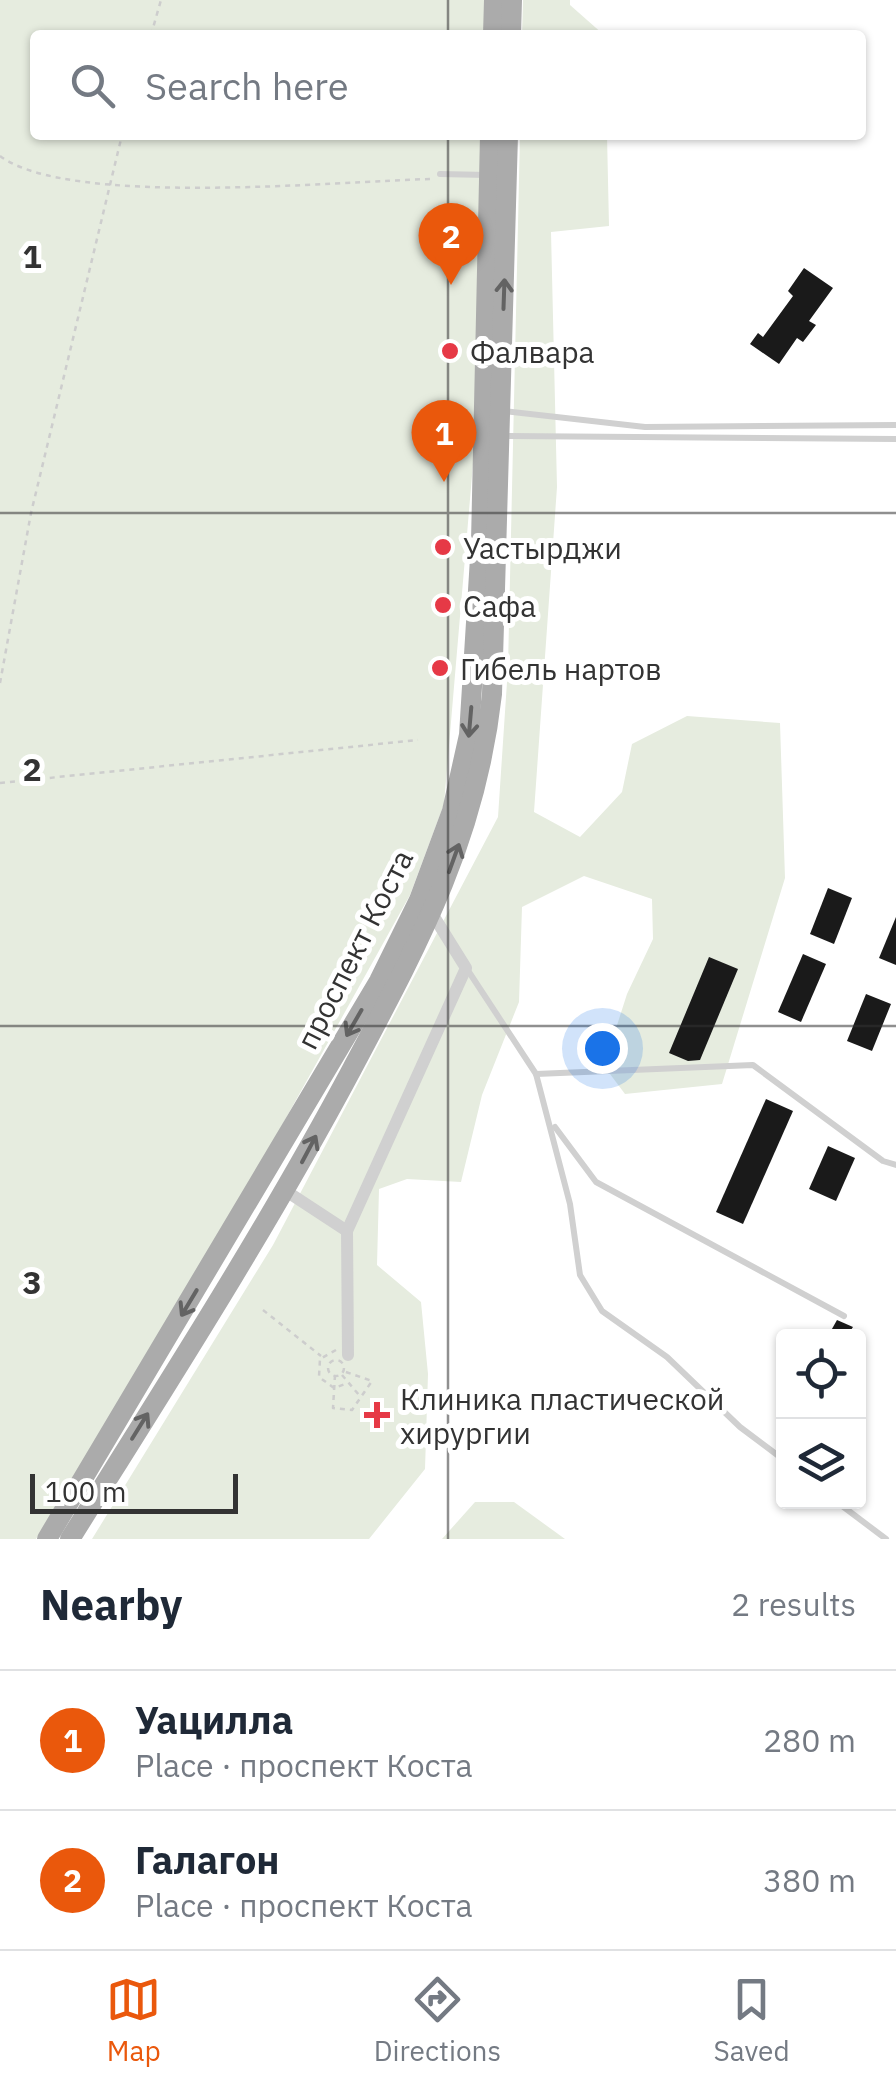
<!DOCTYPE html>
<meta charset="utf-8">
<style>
body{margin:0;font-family:"IBM Plex Sans",sans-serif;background:#f2f2f3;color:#1f2937}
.controls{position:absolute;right:30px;bottom:30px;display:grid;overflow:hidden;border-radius:10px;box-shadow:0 2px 8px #0004}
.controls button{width:90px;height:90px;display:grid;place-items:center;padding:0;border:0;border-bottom:2px solid #e0e1e3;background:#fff;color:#1f2937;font:50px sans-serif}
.scale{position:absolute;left:30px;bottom:25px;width:208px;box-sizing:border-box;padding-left:10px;border:5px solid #333;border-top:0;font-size:28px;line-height:35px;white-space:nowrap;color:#333;-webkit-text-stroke:8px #fff;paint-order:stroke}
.you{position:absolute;left:602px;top:1048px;width:35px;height:35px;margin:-25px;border:8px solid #fff;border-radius:50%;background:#1a73e8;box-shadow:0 0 0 15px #1a73e833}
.badge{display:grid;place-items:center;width:65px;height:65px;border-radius:50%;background:#ea580c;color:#fff;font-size:32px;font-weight:700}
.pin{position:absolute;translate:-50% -82px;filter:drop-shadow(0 2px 5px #0008)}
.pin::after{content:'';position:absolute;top:52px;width:35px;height:30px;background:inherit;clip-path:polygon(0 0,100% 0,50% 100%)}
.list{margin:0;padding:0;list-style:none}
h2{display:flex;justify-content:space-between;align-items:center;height:130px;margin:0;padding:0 40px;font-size:42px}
h2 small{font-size:32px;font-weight:400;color:#747a83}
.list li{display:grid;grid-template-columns:65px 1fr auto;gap:30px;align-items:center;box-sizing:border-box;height:140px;padding:0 40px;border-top:2px solid #e0e1e3}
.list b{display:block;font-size:38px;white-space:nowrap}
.list p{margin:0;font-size:32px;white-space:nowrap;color:#747a83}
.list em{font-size:32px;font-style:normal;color:#747a83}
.icon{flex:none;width:55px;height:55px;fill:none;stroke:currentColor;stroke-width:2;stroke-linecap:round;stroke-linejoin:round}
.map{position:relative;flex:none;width:896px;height:1539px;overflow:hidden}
.search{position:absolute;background:#fff;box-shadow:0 2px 8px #0004;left:30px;right:30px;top:30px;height:110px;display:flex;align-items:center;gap:25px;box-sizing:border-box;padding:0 35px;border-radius:10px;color:#747a83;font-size:38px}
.sheet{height:410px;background:#fff}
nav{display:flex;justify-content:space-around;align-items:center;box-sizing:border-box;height:140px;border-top:2px solid #e0e1e3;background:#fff;font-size:28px;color:#747a83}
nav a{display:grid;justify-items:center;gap:5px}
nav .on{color:#ea580c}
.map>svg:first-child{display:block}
.green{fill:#e6ecdf}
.building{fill:#1a1a1a}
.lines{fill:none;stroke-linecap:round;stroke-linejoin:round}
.path{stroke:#cdcdcd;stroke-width:2.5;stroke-dasharray:5 5;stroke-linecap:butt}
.lane{stroke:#d0d0d0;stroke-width:6}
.street{stroke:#d0d0d0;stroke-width:12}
.primary{stroke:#ababab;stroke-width:20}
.oneway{stroke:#636363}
.grid{fill:none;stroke:#333;stroke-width:2.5;stroke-opacity:0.55}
.poi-dot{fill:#e63946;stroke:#fff;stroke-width:4}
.labels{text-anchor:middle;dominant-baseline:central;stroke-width:10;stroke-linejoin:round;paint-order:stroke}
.poi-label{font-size:30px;fill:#333;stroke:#fff;text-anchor:start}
.street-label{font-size:30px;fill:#333;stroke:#fff}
.grid-label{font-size:32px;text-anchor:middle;font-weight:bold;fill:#333;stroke:#fff;stroke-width:10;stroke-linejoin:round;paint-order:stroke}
</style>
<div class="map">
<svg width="896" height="1539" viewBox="0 0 896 1539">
<rect width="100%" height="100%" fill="#fff"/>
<g class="green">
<polygon points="0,0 488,0 487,35 35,35 35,135 484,135 473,464 444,804 410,895 241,1199 36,1539 0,1539"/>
<polygon points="523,0 570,0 570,5 604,35 522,35"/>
<polygon points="520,135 607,135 609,226 551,232 557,487 534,812 580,837 622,792 632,744 687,716 780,723 785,878 722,1084 625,1094 604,1066 627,994 653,939 652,899 584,876 522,907 519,1002 482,1095 461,1182 407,1179 379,1189 377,1265 421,1302 428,1374 425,1469 369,1539 92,1539 273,1245 498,817 508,667"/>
<polygon points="475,1502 514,1502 565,1539 442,1539"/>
</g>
<g class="building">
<polygon points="804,268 833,288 809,321 816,325 803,342 797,338 779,364 750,344 758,333 763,337 793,296 788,291"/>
<polygon points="828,888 852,898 834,944 810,934"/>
<polygon points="896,917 896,965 879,958"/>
<polygon points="803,954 826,964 801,1022 778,1012"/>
<polygon points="709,957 738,969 700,1060 688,1061 669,1053"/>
<polygon points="866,994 891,1004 872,1051 847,1041"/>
<polygon points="766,1099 793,1111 743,1224 716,1212"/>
<polygon points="828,1146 855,1158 836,1201 809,1189"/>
<polygon points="837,1320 853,1327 847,1336 828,1336"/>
</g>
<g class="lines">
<g class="path">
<polyline points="151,35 161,0"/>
<path d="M0,156c70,52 337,25 432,23"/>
<polyline points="0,683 31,513 122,135"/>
<polyline points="0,783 418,740"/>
<polyline points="263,1310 321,1356"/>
<polyline points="336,1350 320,1359 319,1377 334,1388 348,1383"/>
<circle cx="336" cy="1368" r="8"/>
<polyline points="335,1375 333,1408 352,1410 372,1381 343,1371"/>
<polyline points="342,1375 359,1395"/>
</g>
<g class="lane">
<polyline points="440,174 487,175"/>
<polyline points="503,411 645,427 896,425"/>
<polyline points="501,436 896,439"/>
<polyline points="467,969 536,1074 570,1204 580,1275 602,1311 667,1357 740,1427 784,1460"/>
<polyline points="536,1074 753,1065 883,1161 896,1165"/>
<polyline points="555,1127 596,1182 844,1316"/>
<polyline points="837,1502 886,1539"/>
</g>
<g class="street">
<polyline points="286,1191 347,1231 348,1355"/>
<polyline points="347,1231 466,968 433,915"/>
</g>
<g class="primary">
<polyline points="493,35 494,0"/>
<polyline points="511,35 512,0"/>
<polyline points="47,1539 379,981 419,900 452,811 469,735 481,542 490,135"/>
<path d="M70,1539c97,-155 196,-309 282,-470 67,-126 124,-230 140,-375l16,-559"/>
</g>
</g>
<defs><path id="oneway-shaft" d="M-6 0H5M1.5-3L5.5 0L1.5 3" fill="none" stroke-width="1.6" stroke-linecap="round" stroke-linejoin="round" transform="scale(2.5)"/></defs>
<g class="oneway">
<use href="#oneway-shaft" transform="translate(504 294) rotate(-88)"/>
<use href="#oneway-shaft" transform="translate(470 722) rotate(95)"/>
<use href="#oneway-shaft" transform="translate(454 858) rotate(-70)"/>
<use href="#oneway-shaft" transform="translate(354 1023) rotate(120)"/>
<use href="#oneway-shaft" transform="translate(309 1149) rotate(-62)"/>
<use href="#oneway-shaft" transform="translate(189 1303) rotate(121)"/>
<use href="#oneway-shaft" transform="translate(140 1426) rotate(-58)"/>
</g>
<path class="grid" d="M448,0v35M448,135v1404M0,513h896M0,1026h896"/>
<g class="poi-dot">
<circle cx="450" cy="351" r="10"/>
<circle cx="443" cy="547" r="10"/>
<circle cx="443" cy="605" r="10"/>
<circle cx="440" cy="668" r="10"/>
<path d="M372 1400h10v10h10v10h-10v10h-10v-10h-10v-10h10z"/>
</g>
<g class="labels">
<g class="poi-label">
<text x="470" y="351">Фалвара</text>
<text x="463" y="547">Уастырджи</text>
<text x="463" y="605">Сафа</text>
<text x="460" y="668">Гибель нартов</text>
<text x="400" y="1398">Клиника пластической<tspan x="400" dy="34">хирургии</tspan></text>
</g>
<g class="street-label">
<text transform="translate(354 949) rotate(-63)">проспект Коста</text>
</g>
</g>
<g class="grid-label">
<text x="32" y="268">1</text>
<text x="32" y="781">2</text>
<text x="32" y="1294">3</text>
</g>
</svg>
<div class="controls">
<button><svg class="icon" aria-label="locate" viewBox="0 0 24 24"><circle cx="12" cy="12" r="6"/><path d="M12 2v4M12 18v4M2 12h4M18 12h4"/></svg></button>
<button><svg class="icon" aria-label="layers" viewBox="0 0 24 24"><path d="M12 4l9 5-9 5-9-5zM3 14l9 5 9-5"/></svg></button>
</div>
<div class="scale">100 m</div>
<div class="you"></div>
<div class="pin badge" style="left:444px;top:482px">1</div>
<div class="pin badge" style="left:451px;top:285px">2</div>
<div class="search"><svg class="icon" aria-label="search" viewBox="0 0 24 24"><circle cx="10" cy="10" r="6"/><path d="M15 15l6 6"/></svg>Search here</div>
</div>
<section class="sheet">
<h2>Nearby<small>2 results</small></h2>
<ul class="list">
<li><span class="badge">1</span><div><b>Уацилла</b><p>Place · проспект Коста</p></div><em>280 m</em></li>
<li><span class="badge">2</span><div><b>Галагон</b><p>Place · проспект Коста</p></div><em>380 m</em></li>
</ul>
</section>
<nav>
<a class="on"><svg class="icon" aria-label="map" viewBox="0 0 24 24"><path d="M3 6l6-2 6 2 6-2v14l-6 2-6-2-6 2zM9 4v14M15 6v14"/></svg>Map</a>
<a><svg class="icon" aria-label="directions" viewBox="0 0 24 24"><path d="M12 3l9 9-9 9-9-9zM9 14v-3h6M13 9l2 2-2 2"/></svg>Directions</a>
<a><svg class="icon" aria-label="saved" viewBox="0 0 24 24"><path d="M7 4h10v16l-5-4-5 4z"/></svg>Saved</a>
</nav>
